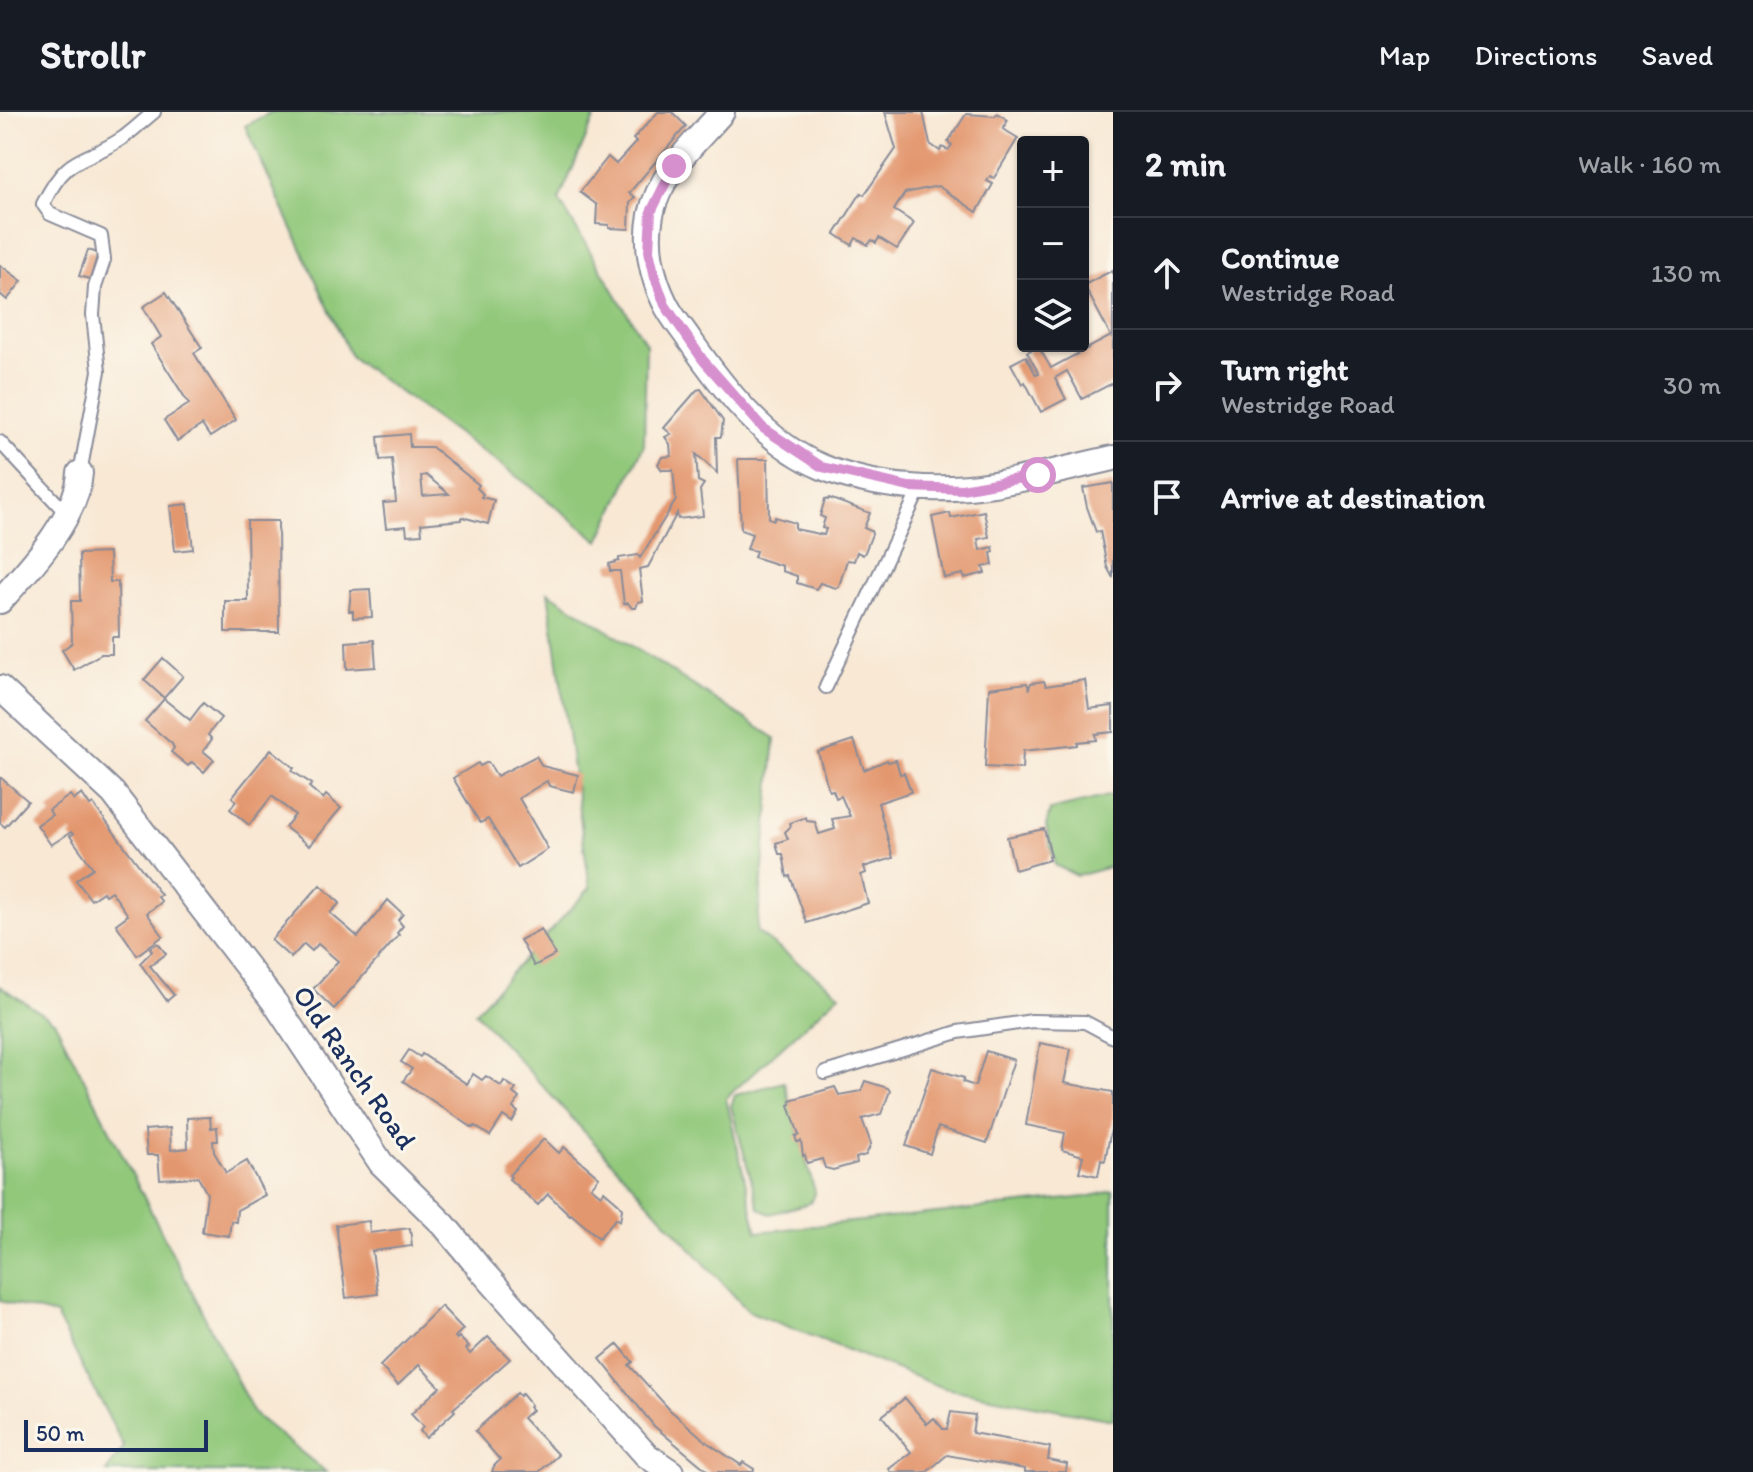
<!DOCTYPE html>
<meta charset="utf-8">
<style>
body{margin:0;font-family:Itim,sans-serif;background:#242831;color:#f1f3f6}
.controls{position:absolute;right:24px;top:24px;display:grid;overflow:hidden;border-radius:8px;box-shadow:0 2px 6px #0004}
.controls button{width:72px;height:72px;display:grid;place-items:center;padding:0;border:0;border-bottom:2px solid #363941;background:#171b24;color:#f1f3f6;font:40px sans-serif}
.scale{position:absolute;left:24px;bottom:20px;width:184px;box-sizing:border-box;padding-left:8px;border:4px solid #1b2f5e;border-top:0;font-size:22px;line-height:28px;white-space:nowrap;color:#1b2f5e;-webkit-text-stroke:6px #fbf7ec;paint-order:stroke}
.stop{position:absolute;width:24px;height:24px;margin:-18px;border:6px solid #d690ce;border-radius:50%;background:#fff}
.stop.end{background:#d690ce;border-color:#fff;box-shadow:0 2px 8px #0008}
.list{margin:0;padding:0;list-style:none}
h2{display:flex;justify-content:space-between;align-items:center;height:104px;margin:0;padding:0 32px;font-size:34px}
h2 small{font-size:26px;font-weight:400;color:#9ea1a6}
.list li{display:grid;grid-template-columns:52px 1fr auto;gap:24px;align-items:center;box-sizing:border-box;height:112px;padding:0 32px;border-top:2px solid #363941}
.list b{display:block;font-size:30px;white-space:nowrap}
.list p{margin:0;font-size:26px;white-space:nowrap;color:#9ea1a6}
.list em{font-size:26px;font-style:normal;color:#9ea1a6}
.icon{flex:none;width:44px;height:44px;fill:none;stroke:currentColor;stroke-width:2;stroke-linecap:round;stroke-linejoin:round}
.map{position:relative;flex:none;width:1113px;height:1360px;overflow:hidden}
header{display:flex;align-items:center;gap:48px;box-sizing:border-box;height:112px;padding:0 40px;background:#171b24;border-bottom:2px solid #363941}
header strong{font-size:38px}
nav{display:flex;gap:44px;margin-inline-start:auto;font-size:28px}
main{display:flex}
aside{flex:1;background:#171b24}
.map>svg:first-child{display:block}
.green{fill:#91c87a;stroke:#567c6c;stroke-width:2}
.building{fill:#e3976e;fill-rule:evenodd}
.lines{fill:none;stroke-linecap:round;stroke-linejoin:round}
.service-casing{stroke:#8a8c99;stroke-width:16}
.minor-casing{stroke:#8a8c99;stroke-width:28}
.service{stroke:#fff;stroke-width:12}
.minor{stroke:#fff;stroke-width:24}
.route{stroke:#d690ce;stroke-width:10}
.labels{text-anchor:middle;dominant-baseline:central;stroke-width:6;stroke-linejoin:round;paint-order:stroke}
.street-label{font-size:28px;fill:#1b2f5e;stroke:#fbf7ec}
</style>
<header>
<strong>Strollr</strong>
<nav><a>Map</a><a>Directions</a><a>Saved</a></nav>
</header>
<main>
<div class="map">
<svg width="1113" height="1360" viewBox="0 0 1113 1360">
<rect width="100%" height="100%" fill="#fbf7ec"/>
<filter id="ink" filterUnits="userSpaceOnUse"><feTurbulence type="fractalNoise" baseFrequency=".0125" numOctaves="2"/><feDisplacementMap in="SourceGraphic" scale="16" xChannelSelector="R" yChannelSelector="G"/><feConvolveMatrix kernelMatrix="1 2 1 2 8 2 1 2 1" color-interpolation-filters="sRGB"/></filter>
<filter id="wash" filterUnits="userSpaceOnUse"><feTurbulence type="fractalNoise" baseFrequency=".006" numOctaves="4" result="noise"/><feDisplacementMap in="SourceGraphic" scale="32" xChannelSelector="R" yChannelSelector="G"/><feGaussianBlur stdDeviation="1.8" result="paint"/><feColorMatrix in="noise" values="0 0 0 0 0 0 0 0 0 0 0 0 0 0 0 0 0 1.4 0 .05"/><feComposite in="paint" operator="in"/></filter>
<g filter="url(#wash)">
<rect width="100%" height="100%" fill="#f8e8d4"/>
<g class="green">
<polygon points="271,0 597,0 559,88 646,232 644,333 599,429 530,374 351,245 245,14"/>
<polygon points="548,480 775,626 757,820 840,882 726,986 757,1120 1086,1085 1113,1079 1113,1308 944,1276 748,1199 475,900 590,776"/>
<polygon points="1113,683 1113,754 1077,764 1055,753 1046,714 1050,698"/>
<polygon points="0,874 55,910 254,1302 326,1360 106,1360 124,1335 56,1203 0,1189"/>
<polygon points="784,970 815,1080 810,1091 770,1102 759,1096 731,994 735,983"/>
</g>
<g id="blocks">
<g class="building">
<polygon points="658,0 672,0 686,14 629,81 635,85 630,91 629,117 609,116 609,113 596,112 597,93 580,80 608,45 616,52 636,30 633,27"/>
<polygon points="885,0 923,0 930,32 940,39 942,35 948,38 952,33 948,30 966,2 995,4 997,1 1008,8 1003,17 1018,26 994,66 990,64 987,69 993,72 977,100 938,74 905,81 894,98 914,111 897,137 879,126 876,131 872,128 868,133 856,126 852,133 835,122 861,81 864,83 896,37"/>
<polygon points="88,138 98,141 90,167 79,164"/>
<polygon points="0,153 22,169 7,188 0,182"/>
<polygon points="1113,158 1113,271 1082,287 1067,259 1055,266 1066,287 1041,300 1025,270 1022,272 1011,252 1026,244 1036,263 1039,262 1027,240 1038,234 1051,256 1111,224 1084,173"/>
<polygon points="166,180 202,236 194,241 236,308 210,325 202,313 177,329 164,308 189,292 151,232 161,225 143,195"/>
<polygon points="701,277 723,309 721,325 716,325 717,361 696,342 698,369 704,372 700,378 703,404 678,407 677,401 648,455 639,457 643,489 638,490 636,496 632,496 628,491 624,492 620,459 610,459 609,452 619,449 619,446 638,443 640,446 676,388 673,358 662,358 658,352 662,345 671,344 670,332 665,325 671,322 664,316 697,278"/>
<path d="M409,322l1,13h22l47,38 -2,3 6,6 -2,3 13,3 -6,24 -26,-7 -1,3 -40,4 1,10 -15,1 -1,-9 -20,2 -3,-25 13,-1 -4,-43 -12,1 -2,-23zM426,363l23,19 -26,2 -2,-20z"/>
<polygon points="738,347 768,347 769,406 774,408 775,405 795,411 795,417 824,423 826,417 822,416 825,406 820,404 825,387 828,388 829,386 870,401 864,416 871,419 872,422 865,440 863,443 857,440 854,449 847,448 839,474 836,476 820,471 816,477 797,471 797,464 782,459 782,454 754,445 756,439 747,437 752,422 741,418"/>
<polygon points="1113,371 1113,466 1107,455 1100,419 1096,420 1087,395 1083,376"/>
<polygon points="188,392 193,437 175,439 170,394"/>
<polygon points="984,399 989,425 978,427 980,438 993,435 994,440 991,441 993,453 983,455 985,461 964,466 963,462 944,466 932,405 950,401 951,406"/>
<polygon points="247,409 278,409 279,520 225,520 225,489 248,489"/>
<polygon points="109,441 110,470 118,470 119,525 112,525 112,542 101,542 74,558 62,538 72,531 71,489 80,489 79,442"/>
<polygon points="370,477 372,505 353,506 353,499 349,499 351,478"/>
<polygon points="374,528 376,555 347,557 346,530"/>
<polygon points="163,546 183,564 164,586 144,568"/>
<polygon points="1085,568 1089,597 1113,594 1113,620 1095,622 1096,628 1077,630 1077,633 1023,639 1022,657 985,655 989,576 1027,571 1029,576 1031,571 1044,569 1046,574"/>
<polygon points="164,587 190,608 203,591 221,606 210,620 208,623 212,627 203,639 214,648 204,660 192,650 188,654 171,640 174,636 172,632 145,609"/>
<polygon points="854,628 864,658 887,648 888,650 896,648 900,662 904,661 911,680 878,691 893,746 864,755 866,761 861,763 868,791 807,811 790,764 787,765 783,742 779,742 776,731 788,727 785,720 791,714 790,711 806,705 807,709 815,710 819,722 835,717 832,707 850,704 841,684 836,686 833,678 829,679 818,640"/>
<polygon points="271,637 294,656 292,659 312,672 309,675 323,687 326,683 341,696 309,734 285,715 295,703 272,684 249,713 230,697 236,689 232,685"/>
<polygon points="536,644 542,654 578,663 574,680 549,674 547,669 519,686 548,737 518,756 488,707 480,711 453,666 478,651 480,654 488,650 497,664"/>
<polygon points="0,665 28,689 5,715 0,711"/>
<polygon points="82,682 90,694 93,692 161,783 158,785 162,790 147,801 163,824 137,843 116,812 128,803 111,779 105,783 103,780 91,788 76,768 93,756 70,724 73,722 71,720 51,733 37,713 52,703 49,698 70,683 74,688"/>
<polygon points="1044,717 1051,743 1048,744 1049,748 1015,758 1007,725"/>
<polygon points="320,773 340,791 330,801 358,825 388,788 403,802 398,808 403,814 397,821 399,823 334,897 313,877 338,849 318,832 312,839 304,832 291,846 271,828"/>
<polygon points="541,817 555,843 534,854 520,828"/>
<polygon points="158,831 166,842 150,854 174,883 167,889 140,851 152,839 150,836"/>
<polygon points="1040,931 1071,937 1064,971 1113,980 1113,1007 1105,1049 1101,1048 1098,1064 1079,1060 1083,1044 1062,1038 1065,1021 1026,1013"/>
<polygon points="409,938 420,945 422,942 467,972 473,962 482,968 486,964 501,974 504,969 516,977 513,981 519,986 513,996 518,1000 512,1010 503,1004 490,1024 475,1014 473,1016 403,969 412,957 401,950"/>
<polygon points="986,939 1014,948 987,1031 938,1015 930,1042 906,1034 932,956 964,966 963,970 975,974"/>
<polygon points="865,969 888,976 890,979 881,1002 862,1007 871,1032 866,1043 856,1046 857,1051 833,1058 825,1056 822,1047 807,1051 805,1043 803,1044 801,1029 797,1030 795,1024 799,1023 789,993 791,992 790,988 835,975 839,983 861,979"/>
<polygon points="210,1005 211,1016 217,1015 218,1029 213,1029 214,1040 226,1061 247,1049 265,1083 237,1098 236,1110 231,1109 229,1124 202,1120 207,1082 198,1065 160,1067 158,1043 147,1043 145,1018 170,1016 171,1038 188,1036 187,1006"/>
<polygon points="544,1027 559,1041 564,1035 599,1065 591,1075 601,1083 604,1079 619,1092 622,1097 620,1109 616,1106 599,1126 571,1102 570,1103 548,1082 538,1093 509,1067 511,1065 509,1063"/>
<polygon points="369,1109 370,1121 410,1116 412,1134 372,1139 378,1182 346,1186 336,1113"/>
<polygon points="441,1194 463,1217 455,1225 457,1227 459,1225 469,1235 466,1237 470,1242 488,1225 510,1247 453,1297 455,1299 426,1326 420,1319 423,1315 411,1302 440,1275 419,1253 398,1273 380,1254"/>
<polygon points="618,1232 633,1250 629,1253 670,1298 708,1331 741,1353 743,1350 754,1357 753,1360 709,1360 654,1314 600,1247"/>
<polygon points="517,1281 520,1284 522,1282 531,1293 529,1295 532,1298 523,1306 558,1343 539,1360 492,1360 494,1354 500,1348 475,1319"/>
<polygon points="905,1286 927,1312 934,1306 943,1317 947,1317 951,1300 975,1303 972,1321 1050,1335 1048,1348 1067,1352 1066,1360 1025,1360 1025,1357 947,1343 927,1360 891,1360 889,1357 911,1340 882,1304"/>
</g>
</g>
</g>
<g filter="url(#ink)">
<use href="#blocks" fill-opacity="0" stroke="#8a8c99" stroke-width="2"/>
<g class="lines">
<g class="service-casing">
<g id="service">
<polyline points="0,330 66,401"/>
<path d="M80,361l19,-102 -6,-56 2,-28 9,-27 -3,-24 -51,-22 -7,-10c26,-53 40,-39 81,-67 11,-8 20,-17 30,-25"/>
<polyline points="826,575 920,376"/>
<polyline points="825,961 958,920 1032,909 1085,910 1113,925"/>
</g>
</g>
<g class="minor-casing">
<g id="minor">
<path d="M722,0c-26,30 -63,62 -71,103 -6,30 1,62 14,88 6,13 16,24 24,36 34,49 76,104 133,128 26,11 61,18 88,20 69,7 137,-14 203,-29"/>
<path d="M0,489c30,-33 77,-83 80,-128"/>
<polyline points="0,576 113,681 275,891 381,1051 444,1113 481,1158 646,1343 671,1360"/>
</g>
</g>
<use href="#service" class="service"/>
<use href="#minor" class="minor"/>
</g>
</g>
<g class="lines" filter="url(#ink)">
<polyline class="route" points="674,54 651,100 649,139 655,165 665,193 703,248 763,316 822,355 909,375 962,377 1038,363"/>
</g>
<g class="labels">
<g class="street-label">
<text transform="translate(355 955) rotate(55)">Old Ranch Road</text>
</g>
</g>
</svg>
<div class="controls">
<button>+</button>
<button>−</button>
<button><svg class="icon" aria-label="layers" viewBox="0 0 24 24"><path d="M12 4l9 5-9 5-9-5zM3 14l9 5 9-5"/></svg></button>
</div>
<div class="scale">50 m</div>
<div class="stop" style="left:1038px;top:363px"></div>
<div class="stop end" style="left:674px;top:54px"></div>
</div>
<aside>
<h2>2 min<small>Walk · 160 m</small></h2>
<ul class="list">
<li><svg class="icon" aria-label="ahead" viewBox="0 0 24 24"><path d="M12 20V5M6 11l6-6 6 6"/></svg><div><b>Continue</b><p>Westridge Road</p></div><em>130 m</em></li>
<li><svg class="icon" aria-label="right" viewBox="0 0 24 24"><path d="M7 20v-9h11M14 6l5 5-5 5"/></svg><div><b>Turn right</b><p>Westridge Road</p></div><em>30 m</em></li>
<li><svg class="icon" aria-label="arrive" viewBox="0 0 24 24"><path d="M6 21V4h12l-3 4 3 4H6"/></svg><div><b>Arrive at destination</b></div></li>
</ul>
</aside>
</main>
